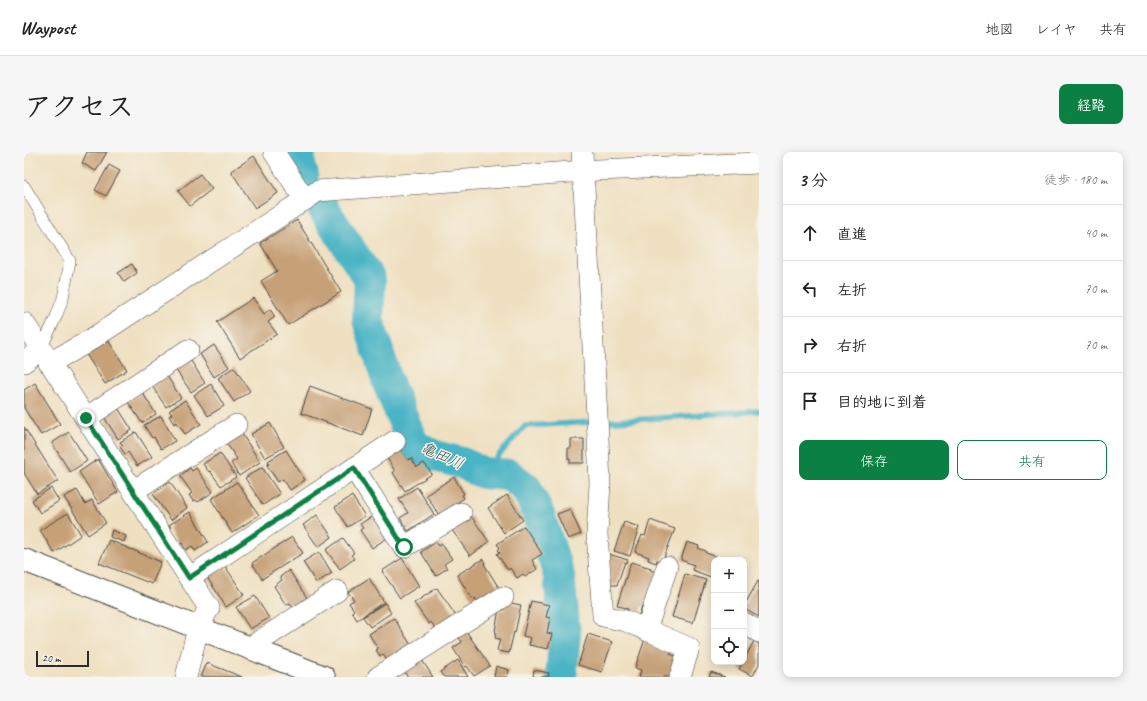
<!DOCTYPE html>
<html lang="ja">
<meta charset="utf-8">
<style>
body{margin:0;font-family:Caveat,"Klee One",sans-serif;background:#f6f6f6;color:#222}
.controls{position:absolute;right:12px;bottom:12px;display:grid;overflow:hidden;border-radius:8px;box-shadow:0 2px 10px #0003}
.controls button{width:36px;height:36px;display:grid;place-items:center;padding:0;border:0;border-bottom:1px solid #e0e0e0;background:#fff;color:#222;font:20px sans-serif}
.scale{position:absolute;left:12px;bottom:10px;width:53px;box-sizing:border-box;padding-left:4px;border:2px solid #2b2b2b;border-top:0;font-size:11px;line-height:14px;white-space:nowrap;color:#2b2b2b;-webkit-text-stroke:3px #f7f3e8;paint-order:stroke}
.stop{position:absolute;width:12px;height:12px;margin:-9px;border:3px solid #0b8043;border-radius:50%;background:#fff}
.stop.end{background:#0b8043;border-color:#fff;box-shadow:0 1px 4px #0008}
.list{margin:0;padding:0;list-style:none}
h2{display:flex;justify-content:space-between;align-items:center;height:52px;margin:0;padding:0 16px;font-size:17px}
h2 small{font-size:13px;font-weight:400;color:#767676}
.list li{display:grid;grid-template-columns:26px 1fr auto;gap:12px;align-items:center;box-sizing:border-box;height:56px;padding:0 16px;border-top:1px solid #e0e0e0}
.list b{display:block;font-size:15px;white-space:nowrap}
.list em{font-size:13px;font-style:normal;color:#767676}
.actions{display:flex;gap:8px;padding:12px 16px}
.actions a{flex:1;padding:9px 0;border:1px solid #0b8043;border-radius:8px;text-align:center;font-size:14px;color:#0b8043}
.actions .main{background:#0b8043;color:#fff}
.icon{flex:none;width:22px;height:22px;fill:none;stroke:currentColor;stroke-width:2;stroke-linecap:round;stroke-linejoin:round}
.map{position:relative;flex:none;width:735px;height:525px;overflow:hidden;border-radius:8px}
header{display:flex;align-items:center;gap:24px;box-sizing:border-box;height:56px;padding:0 20px;background:#fff;border-bottom:1px solid #e0e0e0}
header strong{font-size:19px}
nav{display:flex;gap:22px;margin-inline-start:auto;font-size:14px}
.intro{display:flex;align-items:center;justify-content:space-between;box-sizing:border-box;height:96px;padding:0 24px}
h1{margin:0;font-size:28px}
.button{padding:10px 18px;border-radius:8px;background:#0b8043;color:#fff;font-size:14px;font-weight:700}
main{display:flex;gap:24px;padding:0 24px}
aside{flex:1;background:#fff;border-radius:8px;box-shadow:0 2px 10px #0003}
.map>svg:first-child{display:block}
.lines{fill:none;stroke-linecap:round;stroke-linejoin:round}
.stream{stroke:#48b4c5;stroke-width:5.5}
.river{stroke:#48b4c5;stroke-width:32}
.building{fill:#c6a077}
.service-casing{stroke:#484642;stroke-width:12}
.minor-casing{stroke:#484642;stroke-width:22}
.tertiary-casing{stroke:#484642;stroke-width:24}
.service{stroke:#fff;stroke-width:11}
.minor{stroke:#fff;stroke-width:21}
.tertiary{stroke:#fff;stroke-width:22}
.route{stroke:#0b8043;stroke-width:5}
.labels{text-anchor:middle;dominant-baseline:central;stroke-width:3;stroke-linejoin:round;paint-order:stroke}
.water-label{font-size:15px;font-style:italic;fill:#355b61;stroke:#f7f3e8}
</style>
<header>
<strong>Waypost</strong>
<nav><a>地図</a><a>レイヤ</a><a>共有</a></nav>
</header>
<div class="intro"><h1>アクセス</h1><a class="button">経路</a></div>
<main>
<div class="map">
<svg width="735" height="525" viewBox="0 0 735 525">
<rect width="100%" height="100%" fill="#f7f3e8"/>
<filter id="ink" filterUnits="userSpaceOnUse"><feTurbulence type="fractalNoise" baseFrequency=".025" numOctaves="2"/><feDisplacementMap in="SourceGraphic" scale="8" xChannelSelector="R" yChannelSelector="G"/><feConvolveMatrix kernelMatrix="1 2 1 2 8 2 1 2 1" color-interpolation-filters="sRGB"/></filter>
<filter id="wash" filterUnits="userSpaceOnUse"><feTurbulence type="fractalNoise" baseFrequency=".012" numOctaves="4" result="noise"/><feDisplacementMap in="SourceGraphic" scale="16" xChannelSelector="R" yChannelSelector="G"/><feGaussianBlur stdDeviation="0.9" result="paint"/><feColorMatrix in="noise" values="0 0 0 0 0 0 0 0 0 0 0 0 0 0 0 0 0 1.4 0 .05"/><feComposite in="paint" operator="in"/></filter>
<g filter="url(#wash)">
<rect width="100%" height="100%" fill="#efe0c1"/>
<g class="lines">
<g class="stream">
<polyline points="267,0 275,17"/>
<polyline points="578,270 735,259"/>
<polyline points="459,321 501,274 569,270"/>
</g>
<g class="river">
<polyline points="276,0 275,17 279,23"/>
<polyline points="299,56 346,128 344,168 364,231 385,282 391,294 411,304 438,311 459,321 485,323 502,336 515,363 535,423 541,482 537,525"/>
</g>
</g>
<g id="blocks">
<g class="building">
<polygon points="63,0 83,0 72,19 58,11"/>
<polygon points="230,4 254,41 231,56 207,19"/>
<polygon points="85,13 96,19 82,44 71,38"/>
<polygon points="176,22 188,37 166,54 154,39"/>
<polygon points="273,68 317,140 264,173 237,129 253,119 236,91"/>
<polygon points="108,112 113,121 100,130 94,121"/>
<polygon points="229,146 240,162 246,157 251,165 244,170 253,182 216,206 193,170"/>
<polygon points="82,185 103,218 81,232 60,199"/>
<polygon points="190,193 205,215 190,225 176,202"/>
<polygon points="167,209 181,231 167,240 152,218"/>
<polygon points="210,215 226,239 210,250 194,226"/>
<polygon points="143,224 157,246 142,255 128,234"/>
<polygon points="11,231 36,272 17,283 0,256 0,238"/>
<polygon points="187,232 200,254 184,264 170,243"/>
<polygon points="286,234 348,257 339,284 277,261"/>
<polygon points="118,240 132,262 118,271 104,250"/>
<polygon points="161,248 177,272 161,282 153,270 150,272 145,264 148,262 145,259"/>
<polygon points="94,256 108,278 94,287 80,265"/>
<polygon points="137,264 151,289 137,297 130,285 128,286 120,273"/>
<polygon points="246,271 260,295 241,306 227,282"/>
<polygon points="0,275 34,329 13,342 0,321"/>
<polygon points="216,279 236,310 215,324 207,311 213,307 201,289"/>
<polygon points="45,280 63,309 46,320 28,291"/>
<polygon points="112,280 128,305 113,314 104,300 101,302 96,295 99,293 96,290"/>
<polygon points="547,287 560,287 560,311 546,311 546,307 544,307 544,296 547,296"/>
<polygon points="376,297 384,308 387,306 393,315 400,311 408,322 381,339 369,321 371,319 363,306"/>
<polygon points="262,298 281,328 266,338 259,327 254,330 243,313 245,312 244,309"/>
<polygon points="196,301 212,325 197,334 186,319 185,320 179,312"/>
<polygon points="74,307 94,340 75,352 55,320"/>
<polygon points="238,315 256,342 239,353 221,326"/>
<polygon points="166,316 168,319 172,316 189,340 174,350 172,348 169,349 165,343 168,341 156,324"/>
<polygon points="430,325 440,342 438,343 440,346 415,363 402,343"/>
<polygon points="146,330 163,356 147,368 129,342"/>
<polygon points="213,330 235,363 208,381 187,347"/>
<polygon points="393,335 410,362 384,379 376,366 384,361 375,347"/>
<polygon points="27,336 35,349 16,361 8,348"/>
<polygon points="53,338 61,352 68,348 82,371 64,383 40,345"/>
<polygon points="483,343 499,368 480,381 464,356"/>
<polygon points="328,344 341,364 324,375 311,355"/>
<polygon points="546,357 557,382 544,387 533,362"/>
<polygon points="166,360 184,390 171,399 168,394 162,398 158,391 155,393 144,376 147,375 145,373"/>
<polygon points="44,361 57,383 30,401 16,378"/>
<polygon points="293,363 308,385 294,395 279,373"/>
<polygon points="350,363 363,386 348,396 336,378 339,376 336,372"/>
<polygon points="447,364 465,390 446,404 428,378"/>
<polygon points="626,368 651,377 638,410 633,408 632,411 624,408 625,405 611,400 618,383 621,384"/>
<polygon points="600,370 615,375 606,404 590,399"/>
<polygon points="500,374 518,402 508,408 513,417 501,425 499,422 493,426 486,416 484,418 473,402 476,400 474,398 476,396 473,392"/>
<polygon points="88,378 102,384 100,390 86,385"/>
<polygon points="268,385 279,401 238,427 228,411"/>
<polygon points="319,386 330,401 327,403 330,407 316,417 302,398"/>
<polygon points="85,388 137,410 128,432 75,411"/>
<polygon points="412,390 415,394 418,392 428,407 420,412 423,416 412,424 397,400"/>
<polygon points="663,390 675,394 674,396 682,399 682,401 693,405 693,408 690,408 690,415 687,425 668,418 670,413 657,408"/>
<polygon points="295,400 308,421 292,431 279,410"/>
<polygon points="585,402 604,408 602,411 601,410 593,433 586,433"/>
<polygon points="378,406 395,434 376,446 358,419"/>
<polygon points="459,407 461,411 460,412 475,436 453,450 451,446 449,448 433,423"/>
<polygon points="607,410 627,416 626,418 635,421 623,455 618,454 615,463 604,459 604,457 593,453"/>
<polygon points="201,414 220,443 202,455 183,425"/>
<polygon points="265,418 283,446 269,455 266,451 262,453 250,434 258,428 256,425"/>
<polygon points="661,422 682,428 669,471 648,465"/>
<polygon points="345,426 360,450 333,468 328,460 330,458 325,451 330,448 324,440"/>
<polygon points="734,429 735,429 735,465 720,457 720,454"/>
<polygon points="413,436 432,464 412,477 407,470 405,472 390,451"/>
<polygon points="231,444 245,466 226,477 212,455"/>
<polygon points="507,449 525,453 522,465 526,466 523,481 528,482 524,497 505,493 507,486 499,484"/>
<polygon points="482,450 497,453 491,481 490,480 485,501 473,499 476,487 471,486 472,480 471,479 475,457 480,458"/>
<polygon points="361,451 367,461 346,475 339,465"/>
<polygon points="370,466 387,493 363,509 359,502 356,504 352,498 354,497 345,482"/>
<polygon points="442,479 466,514 450,524 443,514 441,515 429,496 438,490 433,483"/>
<polygon points="564,482 588,490 578,520 554,513"/>
<polygon points="621,487 648,497 646,502 654,505 647,525 615,525 617,518 611,516"/>
<polygon points="730,489 735,492 735,512 729,524 715,517 719,510 720,510 720,508"/>
<polygon points="396,505 409,525 384,525 378,517"/>
<polygon points="434,508 444,525 420,525 416,520"/>
<polygon points="183,511 218,525 177,525"/>
<polygon points="472,514 485,518 483,525 470,525"/>
<polygon points="510,518 525,521 524,525 509,525"/>
<polygon points="687,520 701,525 685,525"/>
</g>
</g>
</g>
<g filter="url(#ink)">
<use href="#blocks" fill-opacity="0" stroke="#484642" stroke-width="1"/>
<g class="lines">
<g class="service-casing">
<polyline id="service" points="0,34 46,109 39,146 32,165 17,197"/>
</g>
<g class="minor-casing">
<g id="minor">
<polyline points="250,0 281,48"/>
<polyline points="558,0 573,264 576,332 573,382 579,464 602,469 665,496 656,525"/>
<polyline points="0,171 185,456 174,476 162,525"/>
<polyline points="0,210 17,197"/>
<polyline points="25,211 60,192 294,39 574,18 735,11"/>
<polyline points="62,266 164,198"/>
<polyline points="330,316 380,395 437,361"/>
<polyline points="109,339 212,273"/>
<polyline points="165,426 371,289"/>
<polyline points="720,471 735,480"/>
<polyline points="622,478 643,415"/>
<polyline points="225,496 313,439"/>
<polyline points="354,525 479,445"/>
</g>
</g>
<g class="tertiary-casing">
<polyline id="tertiary" points="0,408 300,525"/>
</g>
<use href="#service" class="service"/>
<use href="#minor" class="minor"/>
<use href="#tertiary" class="tertiary"/>
</g>
</g>
<g class="lines" filter="url(#ink)">
<polyline class="route" points="62,266 165,426 330,316 380,395"/>
</g>
<g class="labels">
<g class="water-label">
<text transform="translate(418 304) rotate(24)">亀田川</text>
</g>
</g>
</svg>
<div class="controls">
<button>+</button>
<button>−</button>
<button><svg class="icon" aria-label="locate" viewBox="0 0 24 24"><circle cx="12" cy="12" r="6"/><path d="M12 2v4M12 18v4M2 12h4M18 12h4"/></svg></button>
</div>
<div class="scale">20 m</div>
<div class="stop" style="left:380px;top:395px"></div>
<div class="stop end" style="left:62px;top:266px"></div>
</div>
<aside>
<h2>3 分<small>徒歩 · 180 m</small></h2>
<ul class="list">
<li><svg class="icon" aria-label="ahead" viewBox="0 0 24 24"><path d="M12 20V5M6 11l6-6 6 6"/></svg><div><b>直進</b></div><em>40 m</em></li>
<li><svg class="icon" aria-label="left" viewBox="0 0 24 24"><path d="M17 20v-9H6M10 6l-5 5 5 5"/></svg><div><b>左折</b></div><em>70 m</em></li>
<li><svg class="icon" aria-label="right" viewBox="0 0 24 24"><path d="M7 20v-9h11M14 6l5 5-5 5"/></svg><div><b>右折</b></div><em>70 m</em></li>
<li><svg class="icon" aria-label="arrive" viewBox="0 0 24 24"><path d="M6 21V4h12l-3 4 3 4H6"/></svg><div><b>目的地に到着</b></div></li>
</ul>
<div class="actions"><a class="main">保存</a><a>共有</a></div>
</aside>
</main>
